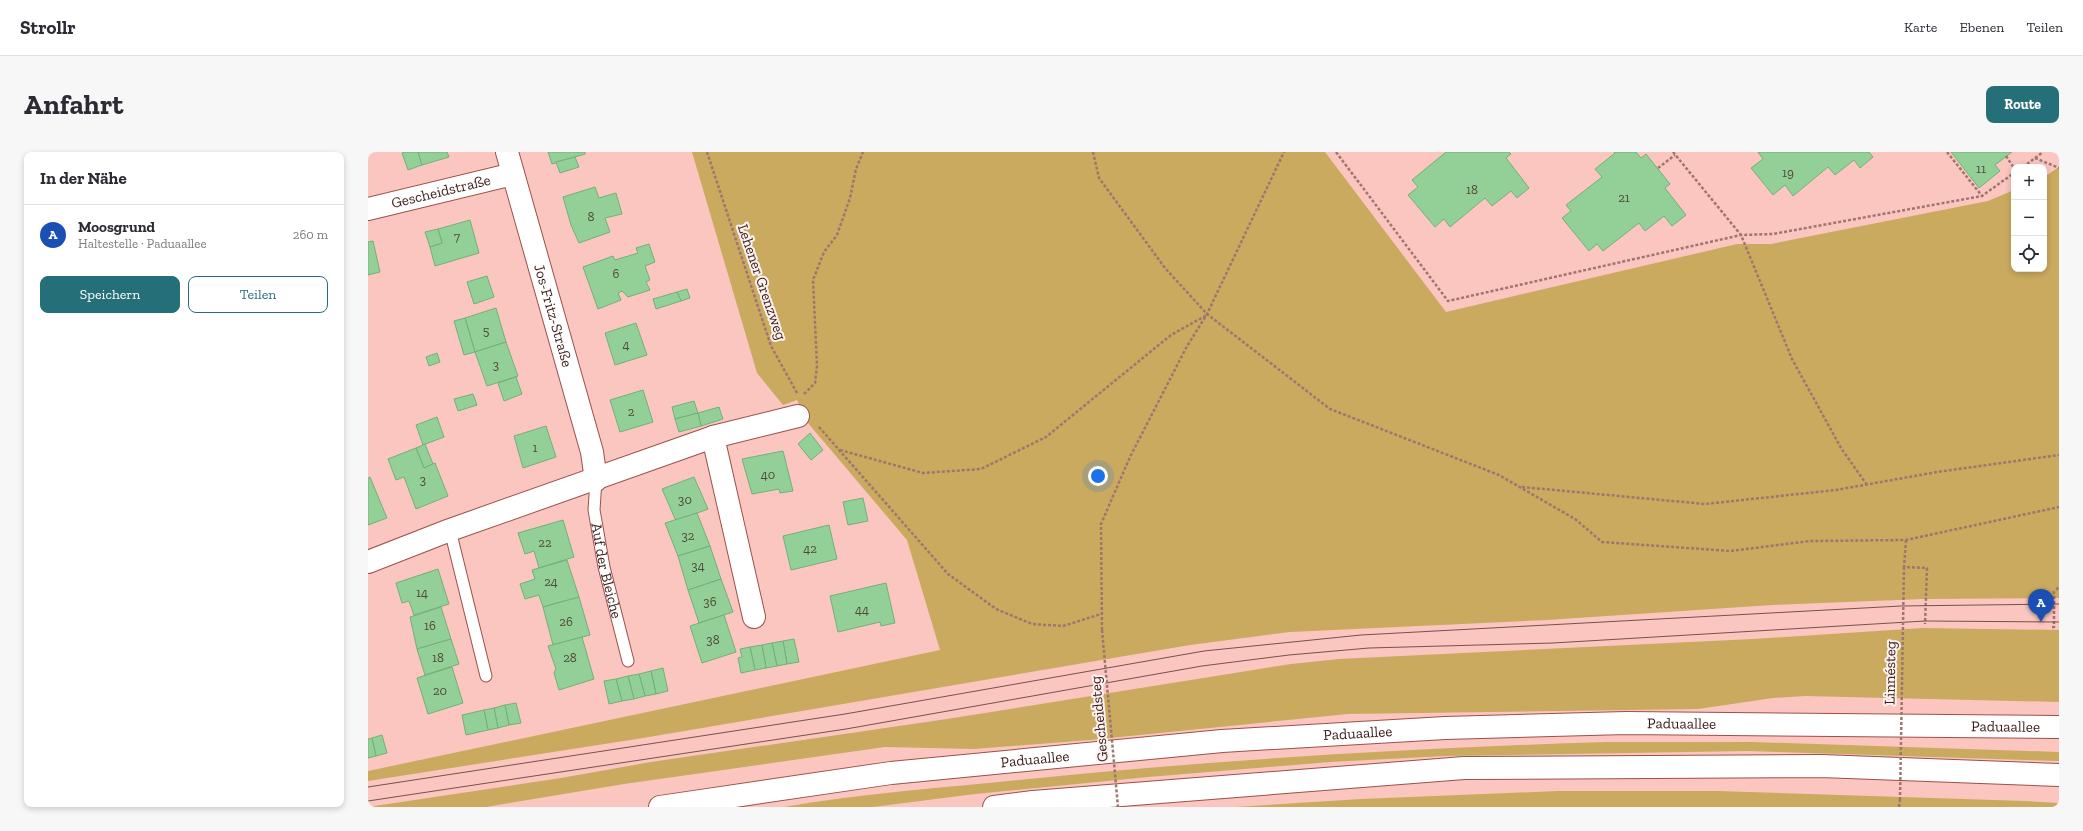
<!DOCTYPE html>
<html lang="de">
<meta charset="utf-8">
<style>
body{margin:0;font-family:"Zilla Slab",serif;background:#f7f7f7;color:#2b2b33}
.controls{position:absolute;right:12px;top:12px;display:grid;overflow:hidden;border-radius:8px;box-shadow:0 2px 6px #0003}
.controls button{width:36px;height:36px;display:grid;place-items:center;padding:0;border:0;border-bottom:1px solid #e1e1e2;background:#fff;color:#2b2b33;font:20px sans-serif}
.you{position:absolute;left:730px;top:324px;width:14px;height:14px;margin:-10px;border:3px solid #fff;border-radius:50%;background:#1a73e8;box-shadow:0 0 0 6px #1a73e833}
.badge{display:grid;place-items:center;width:26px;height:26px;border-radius:50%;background:#256f78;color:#fff;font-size:13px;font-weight:700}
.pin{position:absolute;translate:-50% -33px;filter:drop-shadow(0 1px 2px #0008)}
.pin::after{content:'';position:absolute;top:21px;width:14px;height:12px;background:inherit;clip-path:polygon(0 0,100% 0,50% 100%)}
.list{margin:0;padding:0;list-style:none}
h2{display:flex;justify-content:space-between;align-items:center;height:52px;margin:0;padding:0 16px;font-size:17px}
h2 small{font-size:13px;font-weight:400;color:#7c7c81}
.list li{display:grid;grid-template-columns:26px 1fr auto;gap:12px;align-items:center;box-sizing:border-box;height:60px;padding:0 16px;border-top:1px solid #e1e1e2}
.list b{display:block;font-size:15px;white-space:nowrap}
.list p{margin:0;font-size:13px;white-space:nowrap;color:#7c7c81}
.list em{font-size:13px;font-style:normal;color:#7c7c81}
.actions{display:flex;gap:8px;padding:12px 16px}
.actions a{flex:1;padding:9px 0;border:1px solid #256f78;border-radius:8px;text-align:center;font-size:14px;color:#256f78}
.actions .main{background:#256f78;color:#fff}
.icon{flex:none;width:22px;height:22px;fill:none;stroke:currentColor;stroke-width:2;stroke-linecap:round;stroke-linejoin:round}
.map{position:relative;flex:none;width:1691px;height:655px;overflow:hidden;border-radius:8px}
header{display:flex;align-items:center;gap:24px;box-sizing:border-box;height:56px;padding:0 20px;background:#fff;border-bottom:1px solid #e1e1e2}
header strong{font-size:19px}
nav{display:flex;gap:22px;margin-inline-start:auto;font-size:14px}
.intro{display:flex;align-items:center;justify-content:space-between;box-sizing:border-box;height:96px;padding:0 24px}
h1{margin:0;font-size:28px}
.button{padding:10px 18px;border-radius:8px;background:#256f78;color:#fff;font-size:14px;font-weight:700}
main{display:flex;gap:24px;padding:0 24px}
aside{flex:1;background:#fff;border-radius:8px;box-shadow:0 2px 6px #0003}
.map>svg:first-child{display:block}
.green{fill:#caaa5e}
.building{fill:#92d097;stroke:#73b079}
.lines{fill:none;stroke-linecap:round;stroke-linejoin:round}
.service-casing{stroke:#9c5049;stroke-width:13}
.minor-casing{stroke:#9c5049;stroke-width:24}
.trunk-casing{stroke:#9c5049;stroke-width:24}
.path{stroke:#a07570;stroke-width:2.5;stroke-dasharray:3 2;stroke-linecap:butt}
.service{stroke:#fff;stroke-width:11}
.minor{stroke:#fff;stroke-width:22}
.trunk{stroke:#fff;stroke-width:22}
.tram{stroke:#77514d;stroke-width:1}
.path-bridge{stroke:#a07570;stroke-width:2.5;stroke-dasharray:3 2;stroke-linecap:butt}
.labels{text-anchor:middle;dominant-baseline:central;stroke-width:4;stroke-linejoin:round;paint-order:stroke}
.number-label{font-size:13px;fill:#514838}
.street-label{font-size:15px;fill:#3b1b18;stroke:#fcf3f1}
</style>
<header>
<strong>Strollr</strong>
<nav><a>Karte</a><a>Ebenen</a><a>Teilen</a></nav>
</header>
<div class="intro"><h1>Anfahrt</h1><a class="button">Route</a></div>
<main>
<aside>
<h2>In der Nähe<small></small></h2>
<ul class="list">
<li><span class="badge" style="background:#1a4fb4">A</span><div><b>Moosgrund</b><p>Haltestelle · Paduaallee</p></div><em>260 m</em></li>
</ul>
<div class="actions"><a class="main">Speichern</a><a>Teilen</a></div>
</aside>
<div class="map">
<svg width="1691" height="655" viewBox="0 0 1691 655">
<rect width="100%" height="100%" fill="#fac6bf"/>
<g class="green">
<polygon points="324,0 957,0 1078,160 1369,92 1403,92 1620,49 1646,38 1646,117 1676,117 1676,25 1691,15 1691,446 1555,447 1404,453 1179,468 922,480 822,493 275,586 0,629 0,619 572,498 539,388 440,271 429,248 415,253 389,221"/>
<polygon points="1555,476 1691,478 1691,550 1437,544 1405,546 1330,557 980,562 722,588 606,597 517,595 256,632 118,655 0,655 193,626 283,610 579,567 923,512 971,507 1385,487"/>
<path d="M1239,590h145l307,10v9l-312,-10 -302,5 -115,6 -182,15 -173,17 -102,13h-89c77,-13 156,-19 235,-27 195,-20 391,-32 588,-38z"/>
<polygon points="1190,639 1349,639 1657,649 1691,651 1691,655 868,655 993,647"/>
</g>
<g class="building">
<polygon points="38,0 50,0 54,13 40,18 34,1"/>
<polygon points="50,0 79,0 81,5 54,13"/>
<polygon points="180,0 217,0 217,2 184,12"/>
<polygon points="1078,0 1141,0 1143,2 1138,6 1161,36 1149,46 1143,39 1124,54 1117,46 1082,75 1076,67 1067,75 1040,43 1050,35 1044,28"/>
<polygon points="1246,0 1268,0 1273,6 1278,2 1302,32 1297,36 1318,63 1304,74 1296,64 1277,79 1271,71 1235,99 1229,92 1221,99 1194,66 1203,59 1198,53 1234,25 1227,17 1247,1"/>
<polygon points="1390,0 1501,0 1505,5 1492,16 1486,8 1467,23 1460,15 1425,44 1417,33 1405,43 1383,16 1395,7"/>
<polygon points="1583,0 1644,0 1627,13 1632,19 1611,36"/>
<polygon points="207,5 211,15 192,21 188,10"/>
<polygon points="227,35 231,46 248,41 254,62 237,66 242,80 211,91 203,73 195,45"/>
<polygon points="102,68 111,101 67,114 62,95 74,91 70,77"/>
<polygon points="70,77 74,91 62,95 57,80"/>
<polygon points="5,89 12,120 0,123 0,90"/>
<polygon points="281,92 287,110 277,114 282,128 278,130 282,138 260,145 254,139 250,141 253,148 230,157 215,115 245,104 247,108 270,101 268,96"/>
<polygon points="119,124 126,145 106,152 99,130"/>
<polygon points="319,137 322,146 313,149 309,140"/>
<polygon points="309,140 313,149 288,157 285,147"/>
<polygon points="128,156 138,190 107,200 97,166"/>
<polygon points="97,166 107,200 96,203 86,169"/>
<polygon points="268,171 279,203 247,213 237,181"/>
<polygon points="138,190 150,224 119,234 107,200"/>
<polygon points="69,201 72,210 61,214 58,205"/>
<polygon points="148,225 154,242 136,249 130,231"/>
<polygon points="275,238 285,270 252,280 242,248"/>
<polygon points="105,242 109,253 90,259 86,247"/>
<polygon points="326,249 330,261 307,267 304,255"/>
<polygon points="351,255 355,267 333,274 330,261"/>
<polygon points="330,261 333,274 311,280 307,267"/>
<polygon points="69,265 76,285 55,293 48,273"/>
<polygon points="178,274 188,305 155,316 146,284"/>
<polygon points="442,281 455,298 443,308 430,292"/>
<polygon points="57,292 65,312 56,316 48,296"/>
<polygon points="48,296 56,316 67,311 80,344 48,357 36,325 28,328 20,307"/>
<polygon points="415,299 425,339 412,341 411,337 384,342 374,307"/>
<polygon points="2,325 19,366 0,373 0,326"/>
<polygon points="326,325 340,357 308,369 294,337"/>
<polygon points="495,346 500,369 480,373 475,350"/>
<polygon points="329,361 342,394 310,404 297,371"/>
<polygon points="195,368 206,405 171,416 166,399 157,402 150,381"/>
<polygon points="461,373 469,407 423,418 415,384"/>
<polygon points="342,394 353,427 320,438 310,404"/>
<polygon points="199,408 211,445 175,455 171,443 157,447 152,432 167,427 164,418"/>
<polygon points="70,417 81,452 46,463 41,449 34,451 28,431"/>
<polygon points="353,427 365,460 331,471 320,438"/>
<polygon points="518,431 527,471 513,474 512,470 470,480 462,444"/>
<polygon points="211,445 222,483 185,493 175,455"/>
<polygon points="73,455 83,487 49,497 42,465"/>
<polygon points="356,463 368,500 334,511 322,474"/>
<polygon points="214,485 226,527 191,538 186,521 188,517 180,494"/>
<polygon points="83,487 91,512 57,523 49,497"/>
<polygon points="426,487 431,510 419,512 415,489"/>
<polygon points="415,489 419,512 409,514 404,491"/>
<polygon points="404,491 409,514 398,516 394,493"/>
<polygon points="394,493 398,516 387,518 382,495"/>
<polygon points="382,495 387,518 373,521 370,506 374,505 372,497"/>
<polygon points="84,515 95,551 60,562 49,526"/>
<polygon points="295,516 300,539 288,542 283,519"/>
<polygon points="283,519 288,542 277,544 271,522"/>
<polygon points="271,522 277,544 266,547 260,524"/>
<polygon points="260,524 266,547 254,549 248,527"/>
<polygon points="248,527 254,549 241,552 236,529"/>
<polygon points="148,551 153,571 141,573 137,553"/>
<polygon points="137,553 141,573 130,576 126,556"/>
<polygon points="126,556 130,576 120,578 116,558"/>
<polygon points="116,558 120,578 98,583 94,563"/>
<polygon points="14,583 19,601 8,604 4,586"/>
<polygon points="4,586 8,604 0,606 0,587"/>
</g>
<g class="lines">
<g class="service-casing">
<g id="service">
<path id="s1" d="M228,328l-2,30 10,57 24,94"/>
<polyline points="82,378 118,524"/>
</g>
</g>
<g class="minor-casing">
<g id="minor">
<path id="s2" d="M139,0l85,300 4,28"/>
<path id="s3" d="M0,57l145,-35"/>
<polyline points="345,285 386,465"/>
<polyline points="0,410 82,378 345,285 430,264"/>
</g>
</g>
<g class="trunk-casing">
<g id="trunk">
<path id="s4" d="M292,655l231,-34 331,-32 223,-13 181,-5 433,4"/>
<polyline points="626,655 665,650 1096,616 1453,614 1691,623"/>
</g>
</g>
<g class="path">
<polyline points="339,0 403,194 429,241"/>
<polyline points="725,0 731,26 797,116 839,162 962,257 1131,323 1207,367 1234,390 1362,399 1442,389 1538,388 1691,355"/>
<polyline points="968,0 1080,149 1373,83 1405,82 1614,44 1646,21"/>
<polyline points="1305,0 1373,83 1424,207 1473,296 1499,333"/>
<polyline points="1579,0 1614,44"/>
<polyline points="1638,4 1646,16"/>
<polyline points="1667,6 1691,16"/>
<polyline points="1655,15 1675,0"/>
<polyline points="1290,16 1307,3"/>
<polyline points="436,242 447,231 449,214 445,128 456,100 469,83 482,46 488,17 495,0"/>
<polyline points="451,275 580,422 628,457 664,472 695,474 733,462"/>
<polyline points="472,298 555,321 613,317 678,285 803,183 839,163"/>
<polyline points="1154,335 1337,352 1468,338 1569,320 1691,303"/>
<polyline points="1538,388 1536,415 1559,416 1557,472"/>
<polyline points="1684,475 1686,475 1686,440 1691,435"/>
<polyline points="734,478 733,372 762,305 818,196 839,162 916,0"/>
<polyline points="1531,655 1532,648"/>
</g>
<use href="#service" class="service"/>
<use href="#minor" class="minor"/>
<use href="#trunk" class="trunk"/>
<g class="tram">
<polyline points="0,635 477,562 836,499 993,483 1533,454 1691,452"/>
<polyline points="0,649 478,577 834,514 921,503 1001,496 1185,491 1557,469 1691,470"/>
</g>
<g class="path-bridge">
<polyline points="734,478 750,655"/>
<polyline points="1532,648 1536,415"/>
</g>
</g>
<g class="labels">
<g class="number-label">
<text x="1613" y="16">11</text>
<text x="1420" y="20">19</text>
<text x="1104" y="37">18</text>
<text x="1256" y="45">21</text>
<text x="223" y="64">8</text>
<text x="89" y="84">7</text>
<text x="248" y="121">6</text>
<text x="118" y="178">5</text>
<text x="258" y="192">4</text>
<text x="128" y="212">3</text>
<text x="263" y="259">2</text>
<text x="167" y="295">1</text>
<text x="400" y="322">40</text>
<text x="55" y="327">3</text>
<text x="317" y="347">30</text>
<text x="320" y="383">32</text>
<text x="177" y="390">22</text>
<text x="442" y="396">42</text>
<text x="330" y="413">34</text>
<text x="183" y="429">24</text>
<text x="54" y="440">14</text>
<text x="342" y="449">36</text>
<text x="494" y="457">44</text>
<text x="198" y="469">26</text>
<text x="62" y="473">16</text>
<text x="345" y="487">38</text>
<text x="70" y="505">18</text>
<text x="202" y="505">28</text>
<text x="72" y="538">20</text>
</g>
<g class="street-label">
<text stroke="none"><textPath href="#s3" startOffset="75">Gescheidstraße</textPath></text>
<text transform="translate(394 130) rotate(71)">Lehener Grenzweg</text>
<text stroke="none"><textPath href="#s2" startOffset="170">Jos-Fritz-Straße</textPath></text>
<text stroke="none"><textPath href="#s1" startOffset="92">Auf der Bleiche</textPath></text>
<text transform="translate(1522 521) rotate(-89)">Linnésteg</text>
<text transform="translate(731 567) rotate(-95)">Gescheidsteg</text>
<text stroke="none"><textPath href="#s4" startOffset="1026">Paduaallee</textPath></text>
<text stroke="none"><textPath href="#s4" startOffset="1350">Paduaallee</textPath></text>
<text stroke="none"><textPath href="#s4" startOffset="702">Paduaallee</textPath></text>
<text stroke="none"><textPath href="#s4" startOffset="378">Paduaallee</textPath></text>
</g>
</g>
</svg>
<div class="controls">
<button>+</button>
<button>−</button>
<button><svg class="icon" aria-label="locate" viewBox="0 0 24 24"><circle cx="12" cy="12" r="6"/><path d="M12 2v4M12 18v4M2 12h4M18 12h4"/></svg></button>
</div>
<div class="you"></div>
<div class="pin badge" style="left:1673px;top:470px;background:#1a4fb4">A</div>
</div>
</main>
